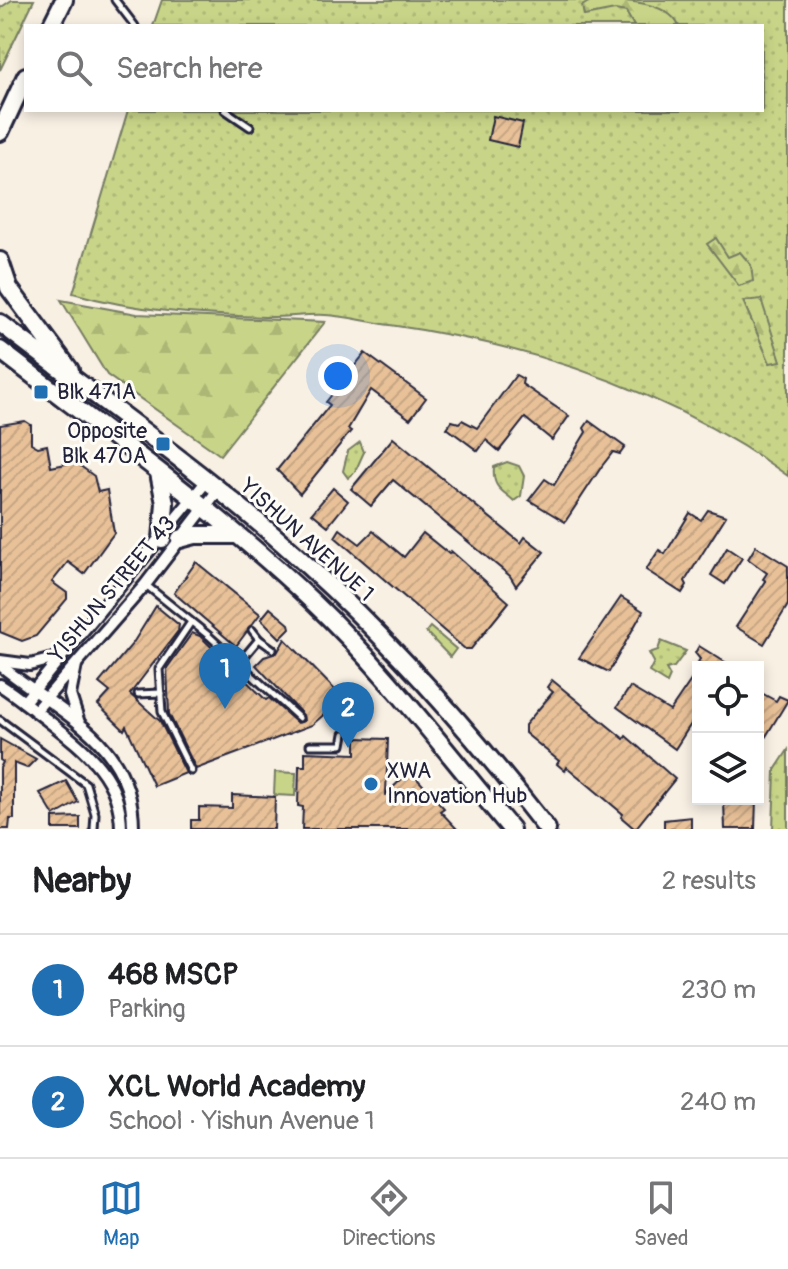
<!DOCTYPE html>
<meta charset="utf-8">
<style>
body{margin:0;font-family:Pangolin,sans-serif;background:#f2f2f2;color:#202124}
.controls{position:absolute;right:24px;bottom:24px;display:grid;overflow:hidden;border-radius:0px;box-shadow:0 4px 12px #0003}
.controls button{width:72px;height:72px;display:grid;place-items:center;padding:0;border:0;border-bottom:2px solid #e0e0e0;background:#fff;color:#202124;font:40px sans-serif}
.you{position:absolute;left:338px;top:376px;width:28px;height:28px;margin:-20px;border:6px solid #fff;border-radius:50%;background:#1a73e8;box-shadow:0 0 0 12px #1a73e833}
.badge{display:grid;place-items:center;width:52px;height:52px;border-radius:50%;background:#1f6fb2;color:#fff;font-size:26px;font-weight:700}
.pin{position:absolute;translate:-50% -66px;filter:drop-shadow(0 2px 4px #0008)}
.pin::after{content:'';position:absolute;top:42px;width:28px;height:24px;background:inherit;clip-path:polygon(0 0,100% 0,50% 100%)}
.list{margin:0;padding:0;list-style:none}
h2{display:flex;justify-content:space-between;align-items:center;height:104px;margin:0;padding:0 32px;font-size:34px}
h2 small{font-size:26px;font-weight:400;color:#757577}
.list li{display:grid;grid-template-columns:52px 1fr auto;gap:24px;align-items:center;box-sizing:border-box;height:112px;padding:0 32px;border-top:2px solid #e0e0e0}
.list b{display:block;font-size:30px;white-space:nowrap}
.list p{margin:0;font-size:26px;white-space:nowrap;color:#757577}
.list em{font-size:26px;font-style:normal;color:#757577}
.icon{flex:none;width:44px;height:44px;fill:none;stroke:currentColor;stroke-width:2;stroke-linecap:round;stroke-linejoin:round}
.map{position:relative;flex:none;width:788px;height:829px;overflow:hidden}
.search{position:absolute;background:#fff;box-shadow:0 4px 12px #0003;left:24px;right:24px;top:24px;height:88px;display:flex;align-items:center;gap:20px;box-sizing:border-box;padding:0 28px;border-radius:0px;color:#757577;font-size:30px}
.sheet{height:328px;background:#fff}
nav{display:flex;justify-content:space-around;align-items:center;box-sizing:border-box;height:112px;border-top:2px solid #e0e0e0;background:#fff;font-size:22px;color:#757577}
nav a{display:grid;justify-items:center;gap:4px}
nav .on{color:#1f6fb2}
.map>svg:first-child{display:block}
.green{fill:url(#green-dots);stroke:#757c62;stroke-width:2}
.forest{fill:url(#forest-firs);stroke:#757c62;stroke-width:2}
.pitch{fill:#c8d588;stroke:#757c62;stroke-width:2}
.building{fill:url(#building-hatch);stroke:#22223b;stroke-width:2}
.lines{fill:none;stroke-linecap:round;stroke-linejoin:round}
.lane-casing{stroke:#22223b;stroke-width:11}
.street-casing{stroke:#22223b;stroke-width:16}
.primary-casing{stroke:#22223b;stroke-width:22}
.lane{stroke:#fdfcf7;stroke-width:5}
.street{stroke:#fdfcf7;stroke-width:10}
.primary{stroke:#fdfcf7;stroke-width:16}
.poi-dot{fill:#1f6fb2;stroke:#fdfcf7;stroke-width:3}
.labels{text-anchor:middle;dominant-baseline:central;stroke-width:6;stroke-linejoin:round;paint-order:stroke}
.poi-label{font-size:22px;fill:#22223b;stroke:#fdfcf7;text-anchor:start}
.street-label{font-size:22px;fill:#22223b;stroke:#fdfcf7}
</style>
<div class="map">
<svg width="788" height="829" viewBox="0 0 788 829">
<defs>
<pattern id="green-dots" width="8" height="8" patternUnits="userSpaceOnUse" patternTransform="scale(2)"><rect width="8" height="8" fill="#c8d588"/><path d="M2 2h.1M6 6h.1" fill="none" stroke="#acb776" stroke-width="1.8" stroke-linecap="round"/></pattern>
<pattern id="forest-firs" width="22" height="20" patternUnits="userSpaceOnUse" patternTransform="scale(2)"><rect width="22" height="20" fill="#c8d588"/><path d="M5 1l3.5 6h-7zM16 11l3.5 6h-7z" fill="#acb776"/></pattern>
<pattern id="building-hatch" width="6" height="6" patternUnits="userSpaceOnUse" patternTransform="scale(2)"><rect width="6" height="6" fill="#e8c198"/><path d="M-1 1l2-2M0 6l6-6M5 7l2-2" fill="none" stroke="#c7a684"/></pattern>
</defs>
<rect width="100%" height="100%" fill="#f9f0e4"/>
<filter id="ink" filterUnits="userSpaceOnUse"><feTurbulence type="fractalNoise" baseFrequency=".0125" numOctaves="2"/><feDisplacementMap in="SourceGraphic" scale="16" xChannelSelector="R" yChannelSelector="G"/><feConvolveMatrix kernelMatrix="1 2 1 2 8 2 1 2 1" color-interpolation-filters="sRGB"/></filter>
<g filter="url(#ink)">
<g class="green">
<polygon points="12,0 34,0 0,70 0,8"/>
<path d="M162,0h626v476c-117,-84 -256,-131 -398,-151 -21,-3 -44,-9 -65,-10 -21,-1 -41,3 -61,2 -64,-2 -130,-6 -191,-24l55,-183h634v-84h-609z"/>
<polygon points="360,442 364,452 355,472 348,478 343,471 348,451"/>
<path d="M507,462l12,4 5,10 -3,20 -7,5c-12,-11 -22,-13 -20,-34z"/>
<polygon points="430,627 456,649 450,657 426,632"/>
<polygon points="661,641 686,651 674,667 666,669 670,676 667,683 649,672 654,662 649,653 658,650"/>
<polygon points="788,750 788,829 773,829 775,770"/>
</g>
<g class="forest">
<path d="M592,0c28,0 75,0 87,26h-45l-8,-14 -11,-2 -31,6 -2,-10z"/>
<polygon points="716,238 728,257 740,252 751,265 753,281 739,286 707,244"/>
<polygon points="761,299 781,361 770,363 743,301"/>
<polygon points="61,300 137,314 325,322 220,455 107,375"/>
</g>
<polygon class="pitch" points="275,772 296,773 295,796 274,795"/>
<g class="building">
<polygon points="493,116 523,123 518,147 488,140"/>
<polygon points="365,353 426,398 410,419 371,390 348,429 351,431 300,494 277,470 330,405 326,402"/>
<polygon points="516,375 523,379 522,384 569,416 552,440 525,418 499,451 486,440 478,451 447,428 452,421 459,423 462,420 477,428"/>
<polygon points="25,421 31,425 31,443 38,447 47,445 51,467 75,462 94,476 98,492 107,490 114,533 84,574 68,562 52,582 67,593 67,599 36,636 22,641 0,632 0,425"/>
<polygon points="589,421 625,447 620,454 613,452 602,466 565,522 529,500 545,479 554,485 586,432 584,428"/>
<polygon points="393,438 521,543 525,537 544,552 516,586 510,576 393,480 371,506 351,489"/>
<polygon points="333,488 348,501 328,526 312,513"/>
<polygon points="708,510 726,516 685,581 687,585 682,593 646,570 659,550 665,554 690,513 701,520"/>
<polygon points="340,529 360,544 373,531 404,557 423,533 449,554 451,551 509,602 471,649 465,649 335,537"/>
<polygon points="756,546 788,566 788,605 764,644 736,627 766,581 763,579 767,573 748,559"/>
<polygon points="727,548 742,558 725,584 711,575"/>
<polygon points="196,562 260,614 236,646 174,593"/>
<polygon points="621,597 643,611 609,672 579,658"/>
<polygon points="156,606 179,625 178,631 130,694 160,721 186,773 154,786 126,726 124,730 98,705 110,692 99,683 133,643"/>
<polygon points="270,608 289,624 290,628 280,638 261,619"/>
<polygon points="192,633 200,636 266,700 269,698 297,723 304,721 303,715 256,665 264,657 277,653 285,639 343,698 312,725 196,769 169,714 167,668"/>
<polygon points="699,646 733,667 705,667 698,662 700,659 695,653"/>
<polygon points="698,670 698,713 675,749 617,707 630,687 670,711"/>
<polygon points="552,680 624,739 626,736 675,779 635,829 621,817 623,814 567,767 565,771 557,764 559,761 525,733 525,725 553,692 547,687"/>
<polygon points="758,691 776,701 779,696 788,700 765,738 758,734"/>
<polygon points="356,738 388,739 386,794 410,771 444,808 440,811 457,829 302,829 303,807 298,806 299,766 305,766 305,752 356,754"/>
<polygon points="0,739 36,759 27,768 14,763 14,819 10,819 9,829 0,829 0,768 3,762 0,760"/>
<polygon points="66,781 78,802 54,816 40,793"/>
<polygon points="232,795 275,797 274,829 191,829 191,820 199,820 199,807 232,808"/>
<polygon points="746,799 756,799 755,829 725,829 724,802 745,802"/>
<polygon points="80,817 80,829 53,829 53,818"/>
<polygon points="691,817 691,829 664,829 664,820"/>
</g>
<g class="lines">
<g class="lane-casing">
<g id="lane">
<polyline points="115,0 135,26"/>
<polyline points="225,110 250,127"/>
<polyline points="146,585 209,636 299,718"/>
<polyline points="252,630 259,639"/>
<polyline points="239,663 259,639 273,649"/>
<polyline points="138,694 161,693"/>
<polyline points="0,720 86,784 95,814 94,829"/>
<polyline points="310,745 342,745 344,734"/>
<polyline points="191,771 162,712 159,669 191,622"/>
</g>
</g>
<g class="street-casing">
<g id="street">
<polyline points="0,661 30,665 61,657"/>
<path d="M0,665c60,49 134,76 133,164"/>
<polyline points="76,665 70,695 79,723"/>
<path d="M0,685c16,10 31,23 46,34 38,30 75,57 75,110"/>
<polyline points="24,702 206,482"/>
<polyline points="35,711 145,585 218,490"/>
</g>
</g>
<g class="primary-casing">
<g id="primary">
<polyline points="51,26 64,0"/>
<polyline points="0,132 26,76"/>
<polyline points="0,261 9,288 70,370"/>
<path d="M0,323c104,80 214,156 310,245 86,78 165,169 237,261"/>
<path d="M0,350c105,81 215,159 312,251 73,69 134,151 199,228"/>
<polyline points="159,473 165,503 162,539"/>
<polyline points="180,539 195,535 236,535"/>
</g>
</g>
<use href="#lane" class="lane"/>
<use href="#street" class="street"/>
<use href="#primary" class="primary"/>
</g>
</g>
<g class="poi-dot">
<rect x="33" y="384" width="16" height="16" rx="4"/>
<rect x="155" y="436" width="16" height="16" rx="4"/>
<circle cx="371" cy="784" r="8"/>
</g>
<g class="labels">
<g class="poi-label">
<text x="57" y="392">Blk 471A</text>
<text x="147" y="431" text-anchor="end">Opposite<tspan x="147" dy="25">Blk 470A</tspan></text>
<text x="387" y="771">XWA<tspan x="387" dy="25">Innovation Hub</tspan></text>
</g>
<g class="street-label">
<text transform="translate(307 540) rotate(42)">YISHUN AVENUE 1</text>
<text transform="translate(112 589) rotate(-50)">YISHUN STREET 43</text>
</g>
</g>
</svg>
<div class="controls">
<button><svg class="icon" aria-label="locate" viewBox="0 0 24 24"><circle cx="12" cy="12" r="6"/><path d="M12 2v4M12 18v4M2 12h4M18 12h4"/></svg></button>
<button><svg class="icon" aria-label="layers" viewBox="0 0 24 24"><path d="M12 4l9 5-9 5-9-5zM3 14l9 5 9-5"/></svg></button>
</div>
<div class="you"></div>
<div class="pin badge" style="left:225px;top:709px">1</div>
<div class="pin badge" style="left:348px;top:748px">2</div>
<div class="search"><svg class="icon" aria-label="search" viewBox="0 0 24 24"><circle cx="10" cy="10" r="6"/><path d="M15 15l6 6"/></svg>Search here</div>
</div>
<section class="sheet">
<h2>Nearby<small>2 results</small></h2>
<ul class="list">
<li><span class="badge">1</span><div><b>468 MSCP</b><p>Parking</p></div><em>230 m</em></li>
<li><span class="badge">2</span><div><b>XCL World Academy</b><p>School · Yishun Avenue 1</p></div><em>240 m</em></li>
</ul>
</section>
<nav>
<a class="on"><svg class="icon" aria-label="map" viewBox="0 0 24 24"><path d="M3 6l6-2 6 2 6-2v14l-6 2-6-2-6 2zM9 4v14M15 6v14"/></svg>Map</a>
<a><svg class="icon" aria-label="directions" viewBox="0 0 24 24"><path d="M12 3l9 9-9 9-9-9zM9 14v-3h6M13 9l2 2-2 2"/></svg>Directions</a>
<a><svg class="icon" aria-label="saved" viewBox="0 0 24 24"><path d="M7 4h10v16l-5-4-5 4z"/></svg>Saved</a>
</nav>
